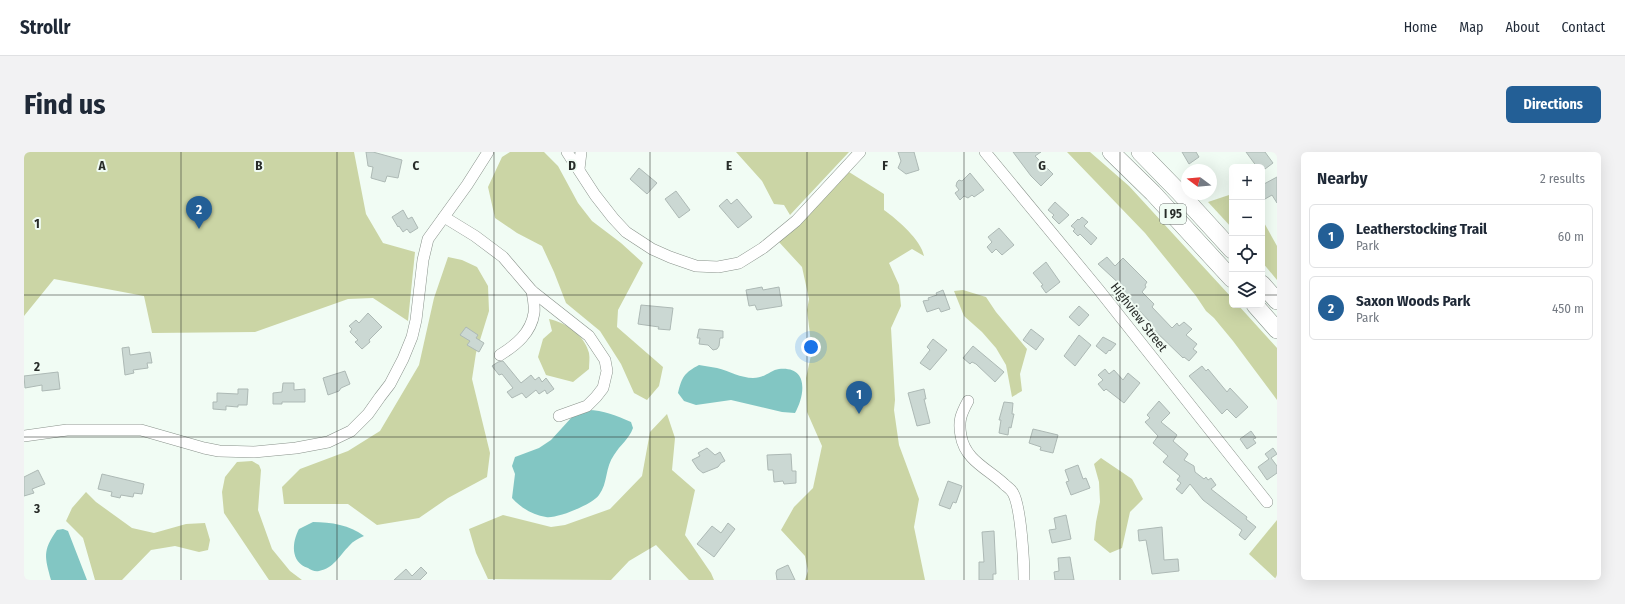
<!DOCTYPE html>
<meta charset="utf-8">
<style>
body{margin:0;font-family:"Fira Sans Condensed",sans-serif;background:#f2f2f3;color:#1f2937}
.controls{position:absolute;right:12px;top:12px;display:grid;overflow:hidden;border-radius:6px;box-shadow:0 4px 16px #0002}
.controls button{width:36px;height:36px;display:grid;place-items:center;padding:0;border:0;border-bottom:1px solid #e0e1e3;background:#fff;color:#1f2937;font:20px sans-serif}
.compass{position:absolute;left:1157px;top:12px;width:36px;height:36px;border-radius:50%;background:#fff;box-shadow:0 4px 16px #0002;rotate:286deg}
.you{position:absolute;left:787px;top:195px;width:14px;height:14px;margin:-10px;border:3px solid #fff;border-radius:50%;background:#1a73e8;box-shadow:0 0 0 6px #1a73e833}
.badge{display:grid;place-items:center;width:26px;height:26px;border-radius:50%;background:#235f96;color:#fff;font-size:13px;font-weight:700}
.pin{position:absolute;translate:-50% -33px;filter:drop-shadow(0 1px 2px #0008)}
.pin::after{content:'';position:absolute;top:21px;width:14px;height:12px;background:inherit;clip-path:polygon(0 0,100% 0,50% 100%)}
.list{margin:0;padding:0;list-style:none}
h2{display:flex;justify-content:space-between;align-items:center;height:52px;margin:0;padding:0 16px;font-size:17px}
h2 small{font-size:13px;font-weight:400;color:#747a83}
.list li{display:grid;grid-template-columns:26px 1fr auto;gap:12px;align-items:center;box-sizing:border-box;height:64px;margin:0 8px 8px;padding:0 8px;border:1px solid #e0e1e3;border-radius:6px}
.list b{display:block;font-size:15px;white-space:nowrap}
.list p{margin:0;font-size:13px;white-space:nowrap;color:#747a83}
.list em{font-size:13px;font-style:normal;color:#747a83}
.icon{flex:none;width:22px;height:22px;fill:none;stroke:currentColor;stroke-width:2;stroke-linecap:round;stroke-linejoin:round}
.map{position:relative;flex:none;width:1253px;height:428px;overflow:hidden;border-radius:6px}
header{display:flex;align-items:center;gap:24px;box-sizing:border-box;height:56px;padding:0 20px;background:#fff;border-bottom:1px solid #e0e1e3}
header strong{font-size:19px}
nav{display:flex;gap:22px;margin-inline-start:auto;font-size:14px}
.intro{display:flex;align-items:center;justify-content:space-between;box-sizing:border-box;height:96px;padding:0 24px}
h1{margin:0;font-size:28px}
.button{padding:10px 18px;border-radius:6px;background:#235f96;color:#fff;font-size:14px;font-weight:700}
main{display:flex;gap:24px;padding:0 24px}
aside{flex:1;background:#fff;border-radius:6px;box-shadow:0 4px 16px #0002}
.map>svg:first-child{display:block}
.green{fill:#cbd5a5}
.water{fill:#82c6c3}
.building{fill:#cbd8d3;stroke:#adb9b5}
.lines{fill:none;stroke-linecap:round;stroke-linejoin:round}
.minor-casing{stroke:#89928b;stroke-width:12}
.highway-casing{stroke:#89928b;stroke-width:18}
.minor{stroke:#fff;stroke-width:11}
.highway{stroke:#fff;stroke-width:17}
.grid{fill:none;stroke:#282c29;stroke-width:1;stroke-opacity:0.55}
.labels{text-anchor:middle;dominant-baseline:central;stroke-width:4;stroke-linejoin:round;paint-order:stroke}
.shield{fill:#f1fcf4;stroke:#646a66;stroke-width:1}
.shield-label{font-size:12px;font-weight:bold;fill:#282c29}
.street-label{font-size:13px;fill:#282c29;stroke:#f1fcf4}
.grid-label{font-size:13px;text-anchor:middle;font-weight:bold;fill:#282c29;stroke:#f1fcf4;stroke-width:4;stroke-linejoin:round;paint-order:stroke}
</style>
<header>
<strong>Strollr</strong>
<nav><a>Home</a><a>Map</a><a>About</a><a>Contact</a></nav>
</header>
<div class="intro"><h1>Find us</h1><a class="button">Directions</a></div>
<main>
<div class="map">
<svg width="1253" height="428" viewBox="0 0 1253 428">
<rect width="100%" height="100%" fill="#f1fcf4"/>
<g class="green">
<polygon points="0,0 330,0 342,62 359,91 391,100 384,169 349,146 324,147 231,180 128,181 120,144 30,127 0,164"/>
<polygon points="486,0 520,0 534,14 554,51 568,69 597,91 619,111 594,158 593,175 639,215 635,234 623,248 610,241 597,212 576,179 542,151 530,120 518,94 493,81 471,66 464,35 478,5"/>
<polygon points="712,0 825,0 766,63 760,53 750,52 738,29"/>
<polygon points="1043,0 1066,0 1105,34 1208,146 1208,153 1214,153 1253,196 1253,248 1209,189 1190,166 1182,159 1172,144 1121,81"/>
<path d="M825,20l35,22v16c14,10 37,30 40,46l-12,-7 -23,14 10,22 2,21 -10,22 4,72 -1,10 5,35 20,54 -5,28 11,53h-120l3,-9 -3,-15 -24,-26 13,-23 19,-19 9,-42 -15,-34 -1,-34 6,-27 -5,-41 2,-11 -7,-32 -24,-26 21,-16z"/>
<polygon points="1208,42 1208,76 1184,50"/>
<polygon points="1238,67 1253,94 1253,128 1238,110"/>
<polygon points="424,105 438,108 453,115 464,134 465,159 452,201 448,227 466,301 463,325 424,346 395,366 353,373 324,352 260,352 258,335 276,317 324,299 356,279 395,213 410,146"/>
<polygon points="939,138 962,145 972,160 1003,197 996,222 998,239 988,245 982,213 972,196 958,180 940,164 930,139"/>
<path d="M525,167c17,4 35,15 40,34 1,5 0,11 0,16l-16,13 -27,-7 -8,-18 5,-18 9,-8z"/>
<polygon points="643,262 651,286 648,318 671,338 661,383 687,421 690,428 665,428 632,393 605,409 587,428 464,427 452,401 445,377 479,363 527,375 541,373 586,357 618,324 626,280"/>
<polygon points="1077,306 1108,327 1119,347 1106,360 1098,396 1086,401 1070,388 1072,370 1076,350 1075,330 1070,312"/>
<polygon points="228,309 235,313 237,318 234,358 248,397 266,419 278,428 245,428 200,361 198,340 201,325 213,310"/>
<polygon points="62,340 72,350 108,376 130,381 162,372 181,371 186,388 184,398 175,400 151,394 127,398 98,428 71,428 59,386 42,369 48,356"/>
<polygon points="1253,368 1253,428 1225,402"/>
</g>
<g class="water">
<path d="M675,213c6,1 12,2 18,3 12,3 24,10 36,10 12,0 18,-8 26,-9 30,-3 26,26 16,44l-13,-1 -51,-12 -35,5 -12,-4 -6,-8c4,-16 6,-20 21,-28z"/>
<path d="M564,258c15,0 29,6 43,12l2,6c-4,11 -13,17 -19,27 -9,12 -6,28 -15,40 -6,9 -42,24 -53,22 -13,-2 -25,-9 -34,-19l3,-24 -3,-8 3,-9 24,-9 12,-8 21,-23z"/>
<path d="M289,370c18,0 37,3 51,14 -5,2 -11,5 -15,10 -10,10 -15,22 -30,25 -4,1 -8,-1 -11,-3 -18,-6 -16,-26 -9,-39z"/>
<path d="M39,377l5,2 19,49h-36c-6,-23 -9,-29 6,-50z"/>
</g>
<g class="building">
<polygon points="342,0 349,0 378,8 374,26 363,24 361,30 347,26 349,15 344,14"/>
<polygon points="874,0 890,0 895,18 882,22 874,16 877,9"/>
<polygon points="989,0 1017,0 1011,4 1029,22 1017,34 1007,24"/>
<polygon points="1158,0 1172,0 1175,5 1165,12"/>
<polygon points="1222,0 1241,0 1249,11 1241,17 1239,15 1233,15"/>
<polygon points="615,16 633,31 623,42 606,27"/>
<polygon points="946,21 960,38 950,45 948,43 944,46 940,44 936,48 931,41 935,38 932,34 933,30 935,28 938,29"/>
<polygon points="1253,25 1253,51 1248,43 1241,47 1238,42 1238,34 1240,33 1240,32"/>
<polygon points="652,39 666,58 655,66 641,47"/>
<polygon points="703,47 707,52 713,47 728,65 714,76 695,54"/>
<polygon points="1031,50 1045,63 1035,72 1028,65 1030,63 1024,58"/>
<polygon points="379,58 384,67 388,65 394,76 386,81 383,77 379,80 375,74 374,75 368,65"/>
<polygon points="1058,65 1064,70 1060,74 1073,86 1067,93 1056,82 1054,84 1049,79 1051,77 1047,74 1054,67 1055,68"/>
<polygon points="975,76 990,93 978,103 972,97 968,101 963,95 968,90 964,85"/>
<polygon points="1083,105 1091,114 1099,106 1123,130 1121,133 1122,135 1118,140 1130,152 1128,155 1148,176 1153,171 1155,174 1160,170 1168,177 1162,183 1173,192 1169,197 1173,200 1165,209 1160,205 1159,206 1125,173 1127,171 1098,140 1101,137 1074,112"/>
<polygon points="1022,110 1036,130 1022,141 1017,134 1019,133 1009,121"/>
<polygon points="738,135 739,138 755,135 758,154 733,158 731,153 725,154 722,138"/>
<polygon points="919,138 926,157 917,160 915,156 903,160 899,149 905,148 904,146 913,143 912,141"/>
<polygon points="617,153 649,156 646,178 634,177 635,175 614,172"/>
<polygon points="1055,154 1065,163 1055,174 1045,165"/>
<polygon points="344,161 358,175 345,188 346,190 338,197 331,190 334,188 326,180 328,177 325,174 332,168 335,171"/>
<polygon points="442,175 454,183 452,186 460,191 455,200 443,193 446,189 436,183"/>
<polygon points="675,177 699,179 699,186 696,186 695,194 693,197 689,198 684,193 675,192 676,186 673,186"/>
<polygon points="1007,177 1020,187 1012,198 999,188"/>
<polygon points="1055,183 1067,193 1051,214 1040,204"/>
<polygon points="1079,185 1092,192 1086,199 1085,198 1082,202 1072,194"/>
<polygon points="909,187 923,198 906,218 896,211 906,198 903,195"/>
<polygon points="949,194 980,220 971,230 952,212 948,210 946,212 939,206"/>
<polygon points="105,195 106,203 126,200 128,211 123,211 124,216 109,218 110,221 101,223 98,196"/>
<polygon points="479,209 497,231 507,223 511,228 515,225 518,230 522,226 530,237 523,242 521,238 515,242 512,238 502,246 498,241 488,246 483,240 489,236 478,222 475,223 468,214 474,210"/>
<polygon points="1178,214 1182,219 1184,217 1203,240 1206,236 1224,255 1212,266 1203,257 1198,262 1165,224"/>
<polygon points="1081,217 1085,222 1090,218 1099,228 1104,221 1116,231 1100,251 1082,237 1080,239 1074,232 1079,228 1074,223"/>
<polygon points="321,219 326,232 317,236 315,239 304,243 299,226"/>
<polygon points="34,220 36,237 18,239 18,233 1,236 0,224"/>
<polygon points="259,231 270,231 270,238 281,237 281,250 258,250 258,252 249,252 249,241 258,240"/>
<polygon points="214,237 224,237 223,253 214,253 214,255 202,254 202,258 189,257 189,250 193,250 193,241 214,242"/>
<polygon points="900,237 902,247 900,247 906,271 893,274 884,241"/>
<polygon points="1135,249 1146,261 1137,270 1153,283 1149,289 1164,302 1160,308 1170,314 1171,320 1180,327 1182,325 1184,328 1187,326 1192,333 1187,337 1223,365 1222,367 1232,375 1221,388 1215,383 1218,378 1179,348 1166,332 1158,342 1152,337 1157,331 1153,328 1156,324 1139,310 1144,304 1129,291 1134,284 1121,270 1126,266 1123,263"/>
<polygon points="980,250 989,251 988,262 990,262 987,276 985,275 984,283 975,281 977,268 975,268"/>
<polygon points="1009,277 1034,283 1029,301 1016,298 1017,295 1005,291"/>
<polygon points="1227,279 1232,286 1229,287 1232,291 1223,297 1216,287"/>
<polygon points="683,296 691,303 696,300 701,309 697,311 694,315 679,321 674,317 668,308 676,304 674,301"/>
<polygon points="1249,296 1253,302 1247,306 1253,314 1253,321 1243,328 1234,315 1245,307 1241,302"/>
<polygon points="767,302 768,319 772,319 772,331 760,332 759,329 750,330 749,318 744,318 743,303"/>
<polygon points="1054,313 1059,327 1062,326 1066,336 1047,343 1042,330 1045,329 1041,318"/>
<polygon points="14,318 21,332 8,337 10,341 0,344 0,325"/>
<polygon points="78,322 120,332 118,342 110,341 109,345 97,343 96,346 87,344 88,340 74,337"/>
<polygon points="924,329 938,334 932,351 929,350 926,357 915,353"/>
<polygon points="1042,363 1047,387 1028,391 1025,378 1032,377 1030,366"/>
<polygon points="704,371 711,377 690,405 673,392 688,374 697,381"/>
<polygon points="1138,375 1140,408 1154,407 1155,419 1128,422 1122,388 1115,389 1114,378"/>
<polygon points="970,379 972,422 969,422 969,428 955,428 955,410 960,410 958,380"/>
<polygon points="1046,405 1050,428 1031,428 1030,420 1035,419 1034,406"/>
<polygon points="764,413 771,428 753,428 752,421 753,418"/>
<polygon points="397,415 403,421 396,428 370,428 382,417 388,424"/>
</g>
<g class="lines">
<g class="minor-casing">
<g id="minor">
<polyline points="543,0 571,43 589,66 602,80 628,97 646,105 672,114 694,115 715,111 739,96 772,69 836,0"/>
<polyline points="961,0 1075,138 1243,350"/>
<polyline points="555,17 557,0"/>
<polyline points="420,65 451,84 479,105 508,139 565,184 581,208 583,219 579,236 572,245 563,254 535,264"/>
<path d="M476,203c16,-10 31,-22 34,-42 1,-7 -1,-15 -2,-22"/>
<path d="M944,249c-7,13 -10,20 -7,35 4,24 27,33 43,48 3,3 7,5 9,9 8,14 11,69 11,87"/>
<polyline points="0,284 43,278 117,278 180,296 195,299 230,300 272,296 304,290 327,279 344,262 356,245 366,232 379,207 388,185 392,168 399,108 404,87 443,33 464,0"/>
</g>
</g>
<g class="highway-casing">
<g id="highway">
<polyline points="1087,0 1129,41 1208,127"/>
<polyline points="1116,0 1155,40 1208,98"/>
<polyline points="1238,132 1253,149"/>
<polyline points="1231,153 1253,178"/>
</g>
</g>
<use href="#minor" class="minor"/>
<use href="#highway" class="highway"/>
</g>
<path class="grid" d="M157,0v428M313,0v428M470,0v428M626,0v428M783,0v428M940,0v428M1096,0v428M0,143h1208M1238,143h15M0,285h1253"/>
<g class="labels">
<rect class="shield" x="1136" y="52" width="26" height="20" rx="3"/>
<g class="shield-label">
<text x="1149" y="62">I 95</text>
</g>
<g class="street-label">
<text transform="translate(1115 165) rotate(52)">Highview Street</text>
</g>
</g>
<g class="grid-label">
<text x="78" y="18">A</text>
<text x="235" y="18">B</text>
<text x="392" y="18">C</text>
<text x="548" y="18">D</text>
<text x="705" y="18">E</text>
<text x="861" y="18">F</text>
<text x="1018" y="18">G</text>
<text x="13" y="76">1</text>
<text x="13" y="219">2</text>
<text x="13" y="361">3</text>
</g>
</svg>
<div class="controls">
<button>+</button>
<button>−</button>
<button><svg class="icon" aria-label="locate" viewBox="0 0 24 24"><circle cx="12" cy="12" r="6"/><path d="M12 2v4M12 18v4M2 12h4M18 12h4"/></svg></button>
<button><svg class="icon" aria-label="layers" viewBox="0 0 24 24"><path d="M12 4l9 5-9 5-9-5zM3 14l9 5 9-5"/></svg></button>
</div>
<svg class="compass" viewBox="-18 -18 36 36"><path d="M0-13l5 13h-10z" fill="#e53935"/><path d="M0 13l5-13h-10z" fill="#747a83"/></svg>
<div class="you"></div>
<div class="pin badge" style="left:835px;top:262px">1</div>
<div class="pin badge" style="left:175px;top:77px">2</div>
</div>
<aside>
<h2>Nearby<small>2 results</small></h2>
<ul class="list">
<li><span class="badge">1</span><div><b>Leatherstocking Trail</b><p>Park</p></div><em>60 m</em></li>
<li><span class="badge">2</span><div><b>Saxon Woods Park</b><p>Park</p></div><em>450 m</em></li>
</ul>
</aside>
</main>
